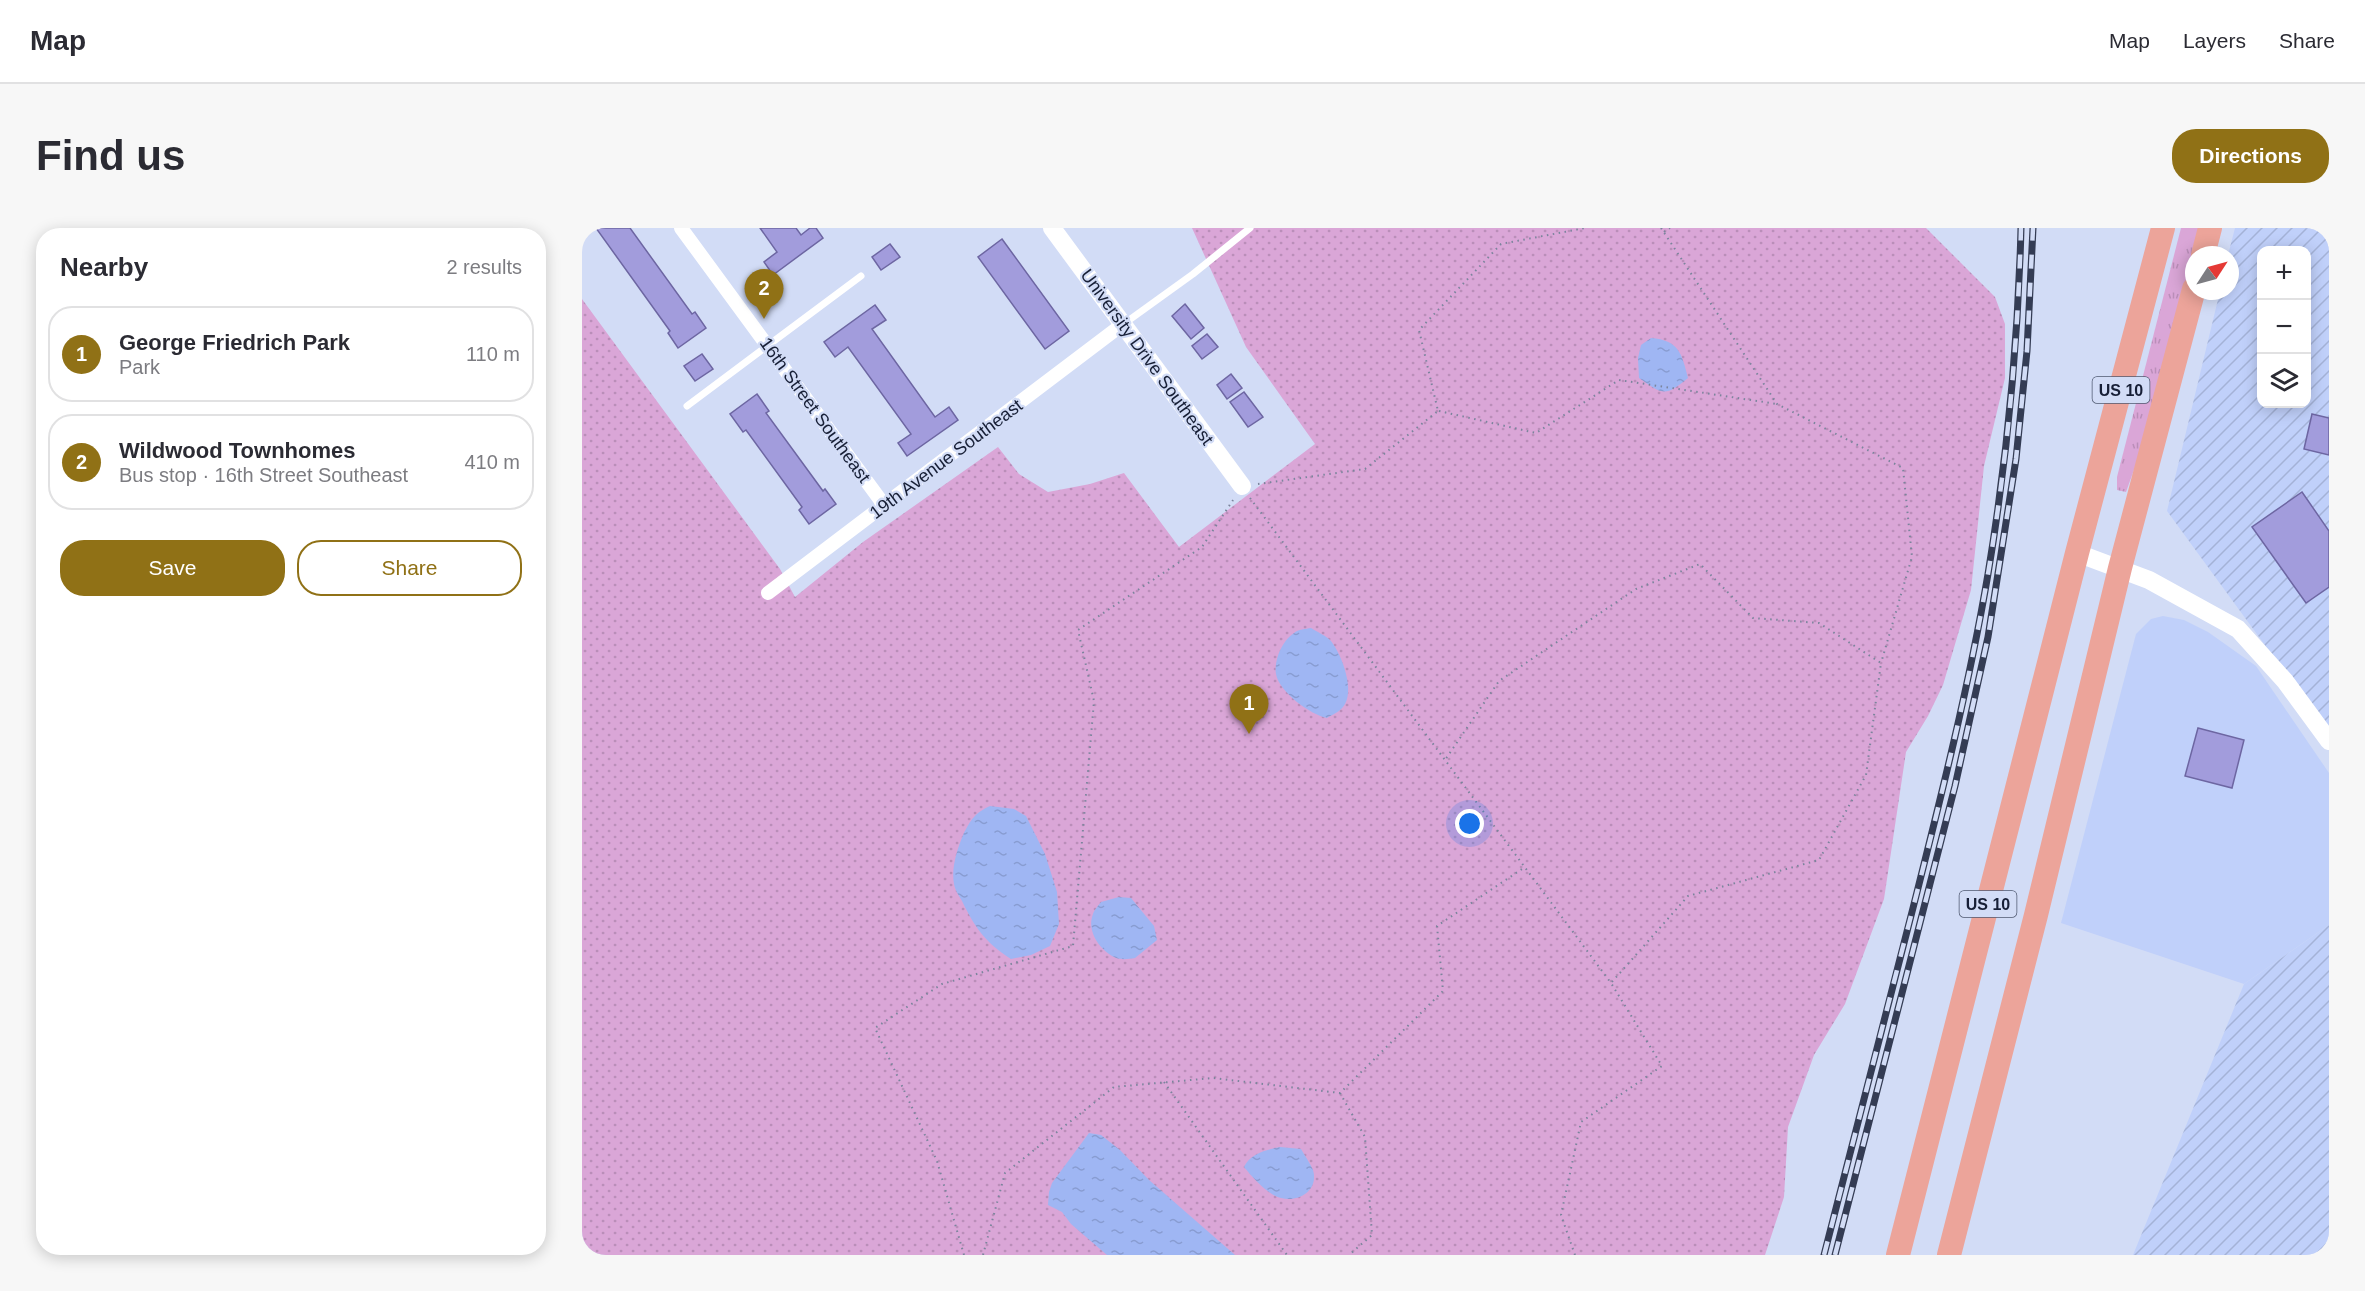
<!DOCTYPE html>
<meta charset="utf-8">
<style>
body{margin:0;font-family:Arial,sans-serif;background:#f7f7f7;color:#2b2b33}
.controls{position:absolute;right:18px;top:18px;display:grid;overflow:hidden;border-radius:12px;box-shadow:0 3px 15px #0003}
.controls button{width:54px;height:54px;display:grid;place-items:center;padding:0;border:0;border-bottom:2px solid #e1e1e2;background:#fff;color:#2b2b33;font:30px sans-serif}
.compass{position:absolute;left:1603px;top:18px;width:54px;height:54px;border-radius:50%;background:#fff;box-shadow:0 3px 15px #0003;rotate:54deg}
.you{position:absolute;left:888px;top:596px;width:21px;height:21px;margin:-15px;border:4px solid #fff;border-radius:50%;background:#1a73e8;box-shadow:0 0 0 9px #1a73e833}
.badge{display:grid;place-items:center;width:39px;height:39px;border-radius:50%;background:#907116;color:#fff;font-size:20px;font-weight:700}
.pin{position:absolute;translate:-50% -50px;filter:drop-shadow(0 2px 3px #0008)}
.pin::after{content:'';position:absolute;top:32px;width:21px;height:18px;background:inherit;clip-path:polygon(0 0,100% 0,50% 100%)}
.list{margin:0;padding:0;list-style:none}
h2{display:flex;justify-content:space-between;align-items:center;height:78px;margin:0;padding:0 24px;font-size:26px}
h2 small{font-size:20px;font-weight:400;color:#7c7c81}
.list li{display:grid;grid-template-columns:39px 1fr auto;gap:18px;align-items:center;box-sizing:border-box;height:96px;margin:0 12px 12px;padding:0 12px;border:2px solid #e1e1e2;border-radius:24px}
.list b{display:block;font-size:22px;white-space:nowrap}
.list p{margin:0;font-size:20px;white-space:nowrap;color:#7c7c81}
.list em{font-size:20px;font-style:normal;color:#7c7c81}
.actions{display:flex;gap:12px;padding:18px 24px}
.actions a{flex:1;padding:14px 0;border:2px solid #907116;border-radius:24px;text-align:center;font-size:21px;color:#907116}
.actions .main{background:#907116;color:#fff}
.icon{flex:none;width:33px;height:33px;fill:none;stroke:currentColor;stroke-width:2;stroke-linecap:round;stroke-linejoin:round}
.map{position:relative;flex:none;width:1747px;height:1027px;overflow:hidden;border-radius:24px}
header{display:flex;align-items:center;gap:36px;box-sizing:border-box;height:84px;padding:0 30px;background:#fff;border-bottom:2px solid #e1e1e2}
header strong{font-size:28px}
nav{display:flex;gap:33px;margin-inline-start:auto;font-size:21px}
.intro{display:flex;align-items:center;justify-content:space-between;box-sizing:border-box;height:144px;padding:0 36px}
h1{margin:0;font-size:42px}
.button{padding:15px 27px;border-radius:24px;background:#907116;color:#fff;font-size:21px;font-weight:700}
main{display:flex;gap:36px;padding:0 36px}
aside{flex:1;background:#fff;border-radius:24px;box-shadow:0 3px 15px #0003}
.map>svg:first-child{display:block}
.built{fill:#c0d0fa}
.industrial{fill:url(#industrial-furrows);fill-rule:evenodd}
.grass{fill:url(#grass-tufts)}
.park{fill:url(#park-dots)}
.water{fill:url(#water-ripples)}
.building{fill:#a29cdc;stroke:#6d66a2;stroke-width:1.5}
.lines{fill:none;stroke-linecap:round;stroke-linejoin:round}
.path{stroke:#7b849c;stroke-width:2;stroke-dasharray:1.5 4.5;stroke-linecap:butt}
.service{stroke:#fff;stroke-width:7}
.minor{stroke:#fff;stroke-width:14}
.tertiary{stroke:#fff;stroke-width:18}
.trunk{stroke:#eca49a;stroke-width:24}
.rail-casing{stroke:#343c54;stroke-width:7}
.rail{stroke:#d2dcf6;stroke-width:4.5;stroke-dasharray:14;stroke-linecap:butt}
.labels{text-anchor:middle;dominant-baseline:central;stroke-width:4.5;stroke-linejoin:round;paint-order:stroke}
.shield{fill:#d2dcf6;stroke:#4f5870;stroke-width:1.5}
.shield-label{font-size:16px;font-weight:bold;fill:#171f36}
.street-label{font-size:18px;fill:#171f36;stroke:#d2dcf6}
</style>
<header>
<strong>Map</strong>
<nav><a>Map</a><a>Layers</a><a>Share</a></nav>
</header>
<div class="intro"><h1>Find us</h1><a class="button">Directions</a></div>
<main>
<aside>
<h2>Nearby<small>2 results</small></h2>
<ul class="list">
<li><span class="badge">1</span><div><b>George Friedrich Park</b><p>Park</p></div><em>110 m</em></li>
<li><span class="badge">2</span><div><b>Wildwood Townhomes</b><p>Bus stop · 16th Street Southeast</p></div><em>410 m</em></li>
</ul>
<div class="actions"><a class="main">Save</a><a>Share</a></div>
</aside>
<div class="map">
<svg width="1747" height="1027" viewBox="0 0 1747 1027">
<defs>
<pattern id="industrial-furrows" width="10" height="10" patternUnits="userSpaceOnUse" patternTransform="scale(1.5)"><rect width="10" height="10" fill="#c0d0fa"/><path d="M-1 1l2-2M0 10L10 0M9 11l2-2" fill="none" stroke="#a4b2d7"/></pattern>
<pattern id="grass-tufts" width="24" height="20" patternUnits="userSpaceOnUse" patternTransform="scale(1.5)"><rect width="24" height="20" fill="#daa6d7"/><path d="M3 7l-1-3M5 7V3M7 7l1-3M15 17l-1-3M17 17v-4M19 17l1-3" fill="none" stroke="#ba8eb9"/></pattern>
<pattern id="park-dots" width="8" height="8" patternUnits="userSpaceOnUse" patternTransform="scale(1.5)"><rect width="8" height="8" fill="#daa6d7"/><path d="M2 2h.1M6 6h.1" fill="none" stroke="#ba8eb9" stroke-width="1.8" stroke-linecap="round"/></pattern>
<pattern id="water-ripples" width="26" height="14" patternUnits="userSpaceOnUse" patternTransform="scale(1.5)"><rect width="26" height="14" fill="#9fb6f3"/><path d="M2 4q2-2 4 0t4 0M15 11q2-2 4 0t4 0" fill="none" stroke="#889cd1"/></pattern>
</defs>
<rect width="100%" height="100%" fill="#d2dcf6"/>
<polygon class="built" points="1581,388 1602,392 1626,404 1674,438 1747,545 1747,697 1662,756 1479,695 1554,406 1569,391"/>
<g class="industrial">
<path d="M1653,0h93l1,2v503l-162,-222 53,-220h10v-36h-2zM1680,22h44v154h-44z"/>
<polygon points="1747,697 1747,1027 1551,1027 1662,756"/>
</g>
<polygon class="grass" points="1599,0 1618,0 1562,214 1544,264 1535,262 1535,249"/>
<polygon class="park" points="610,0 1344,0 1413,69 1423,96 1423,150 1402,238 1389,362 1361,457 1346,488 1324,524 1302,671 1263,776 1232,827 1206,899 1202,969 1183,1027 0,1027 0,71 198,341 213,369 281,314 416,219 437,246 466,264 508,256 542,245 597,319 733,216 664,119"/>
<g class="water">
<path d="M1069,110c28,2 31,16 37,40 -23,19 -25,17 -49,0l-1,-20 3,-13z"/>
<path d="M729,400c6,4 16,8 20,13 11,14 25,51 12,66 -4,5 -11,8 -16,11 -16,-3 -48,-26 -51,-44 -2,-14 6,-33 18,-41 4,-4 12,-4 17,-5z"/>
<path d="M408,578l24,3 12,7 19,38 12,38 2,32 -9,22 -19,9 -20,4c-25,-16 -36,-31 -49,-58 -3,-5 -7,-11 -8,-17 -3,-16 3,-34 9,-49 8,-16 12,-22 27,-29z"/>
<path d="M537,669l12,1 23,28 3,14 -22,18c-6,1 -13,2 -19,0 -16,-7 -30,-27 -23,-44 1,-4 6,-9 8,-12z"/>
<polygon points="507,905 519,907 538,922 567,952 653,1027 525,1027 489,996 480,984 466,977 467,964 470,955"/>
<path d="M698,919l21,2c4,7 9,14 12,21 6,20 -14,33 -32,28 -14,-4 -28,-20 -37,-31 6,-13 22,-17 36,-20z"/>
</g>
<g class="building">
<polygon points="14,0 48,0 110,86 113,84 124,100 96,120 86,105 88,103"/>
<polygon points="178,0 214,0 219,7 228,0 234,0 241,10 191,47 182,34 195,24"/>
<polygon points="420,11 487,103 463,121 396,29"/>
<polygon points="308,16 318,29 299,42 290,29"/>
<polygon points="603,76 622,100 609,111 590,88"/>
<polygon points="293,77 304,92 290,101 353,189 367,179 376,192 325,228 316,215 329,206 266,119 253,129 242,114"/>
<polygon points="625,106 636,119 620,131 610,118"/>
<polygon points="120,126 131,141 113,153 102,138"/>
<polygon points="649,146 660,160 645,171 635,157"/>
<polygon points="662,164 681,189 666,199 648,174"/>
<polygon points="175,166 187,183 184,185 241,263 243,261 254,276 227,296 217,282 220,279 164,202 161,204 148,186"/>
<polygon points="1730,186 1747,190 1747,227 1722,221"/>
<polygon points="1720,264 1747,303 1747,359 1724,375 1670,299"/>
<polygon points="1616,500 1662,512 1650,560 1603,548"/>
</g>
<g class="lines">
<g class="path">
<polyline points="1079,0 1195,176 1321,240 1330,329 1299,435"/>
<polyline points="1082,4 1088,0"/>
<polyline points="857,183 954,205 1037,152 1195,176"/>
<polyline points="676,256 783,241 856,183 837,102 919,16 1003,0"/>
<polyline points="668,270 1029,755 1106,668 1237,632 1284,547 1299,435 1237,395 1171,390 1118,336 1054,361 917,453 863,532"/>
<polyline points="582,854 705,1027"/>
<polyline points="758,865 783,909 790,1007 767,1027"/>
<polyline points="382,1027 355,933 293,800 360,756 491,718 512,473 496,402 620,319 651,272"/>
<polyline points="401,1027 423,945 532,859 631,850 758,865 861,763 855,698 943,639"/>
<polyline points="993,1027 979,987 999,894 1080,838 1029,755"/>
</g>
<g class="service">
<polyline points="543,95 611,46 668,0"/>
<polyline points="105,178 279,48"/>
</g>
<g class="minor">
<polyline points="99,0 302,277"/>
<polyline points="186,365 541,96"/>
</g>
<g class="tertiary">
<polyline points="470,0 660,258"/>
<polyline points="1495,325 1567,352 1656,401 1703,453 1747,513"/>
</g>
<g class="trunk">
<polyline points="1621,27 1628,0"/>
<polyline points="1316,1027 1495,325 1581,0"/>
<polyline points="1367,1027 1454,687 1538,340 1612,61"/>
</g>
<g class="rail-casing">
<g id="rail">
<path d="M1242,1027c30,-116 59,-231 89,-347 28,-111 56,-222 75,-334 19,-115 30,-230 33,-346"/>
<polyline points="1253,1027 1373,558 1406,409 1434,231 1445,123 1451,0"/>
</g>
</g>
<use href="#rail" class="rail"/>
</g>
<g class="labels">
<g class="shield">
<rect x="1510.5" y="149" width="57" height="26" rx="4.5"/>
<rect x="1377.5" y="663" width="57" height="26" rx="4.5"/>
</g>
<g class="shield-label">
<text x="1539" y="162">US 10</text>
<text x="1406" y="676">US 10</text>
</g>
<g class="street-label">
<text transform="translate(565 129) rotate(54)">University Drive Southeast</text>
<text transform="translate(233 182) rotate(54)">16th Street Southeast</text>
<text transform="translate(364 231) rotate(-37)">19th Avenue Southeast</text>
</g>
</g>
</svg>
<div class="controls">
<button>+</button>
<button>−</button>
<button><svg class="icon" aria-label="layers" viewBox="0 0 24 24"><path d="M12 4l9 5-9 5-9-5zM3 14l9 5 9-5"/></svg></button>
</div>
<svg class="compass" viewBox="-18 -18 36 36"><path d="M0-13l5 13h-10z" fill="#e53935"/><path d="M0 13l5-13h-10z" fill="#7c7c81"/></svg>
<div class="you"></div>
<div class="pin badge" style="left:667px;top:506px">1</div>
<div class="pin badge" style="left:182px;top:91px">2</div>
</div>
</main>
